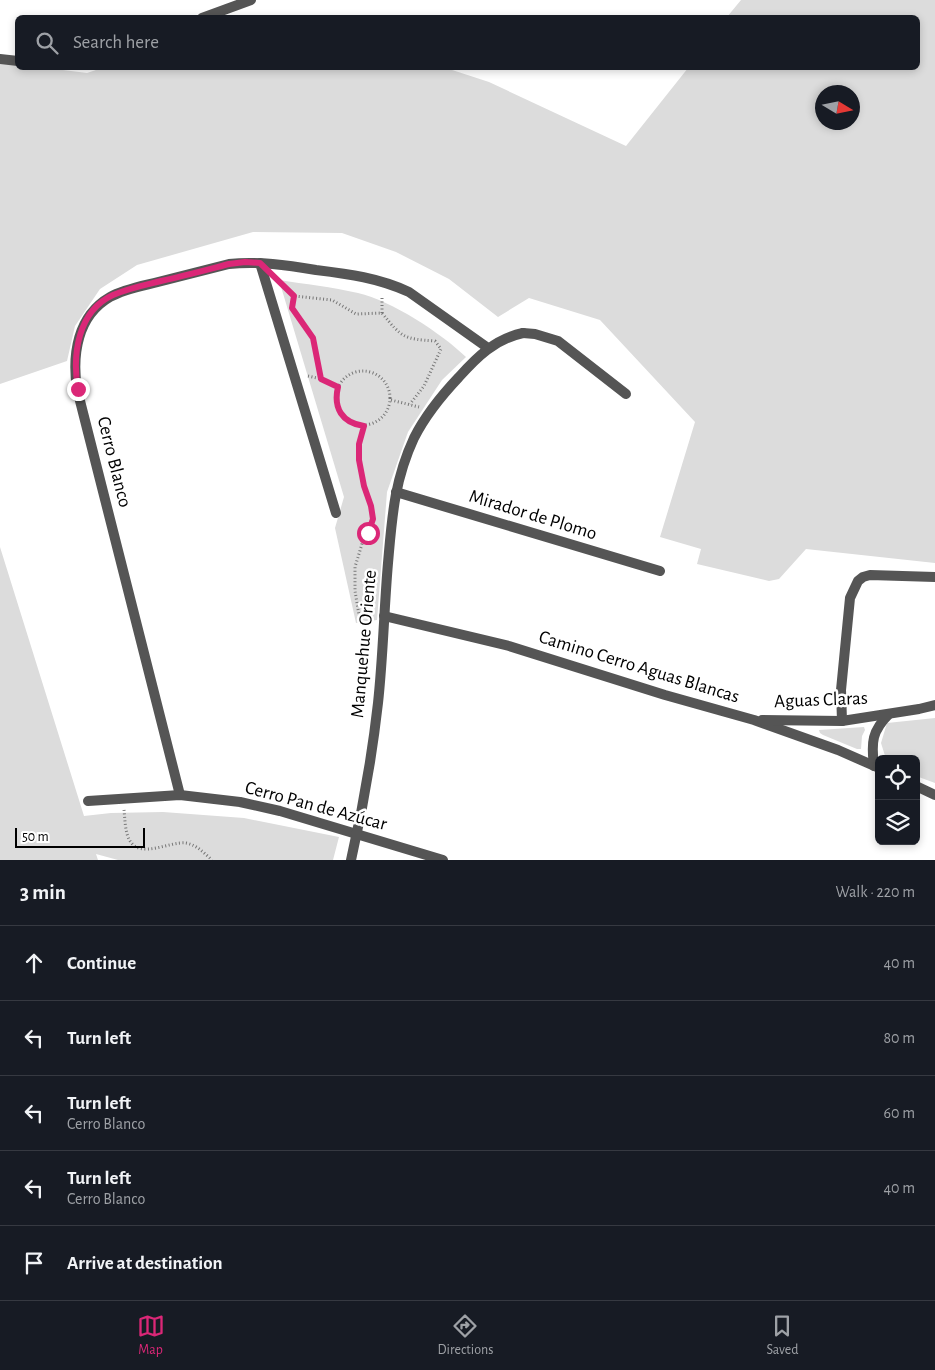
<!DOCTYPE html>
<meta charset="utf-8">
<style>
body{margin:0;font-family:"Alegreya Sans",sans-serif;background:#20242c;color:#f1f3f6}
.controls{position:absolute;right:15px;bottom:15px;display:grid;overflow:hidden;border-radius:8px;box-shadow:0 2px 8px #0003}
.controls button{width:45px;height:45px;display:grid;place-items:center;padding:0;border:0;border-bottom:1px solid #363941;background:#171b24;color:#f1f3f6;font:25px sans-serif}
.compass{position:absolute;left:815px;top:85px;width:45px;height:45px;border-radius:50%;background:#171b24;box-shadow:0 2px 8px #0003;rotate:100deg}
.scale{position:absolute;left:15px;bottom:12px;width:130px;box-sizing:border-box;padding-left:5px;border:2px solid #000;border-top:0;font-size:14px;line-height:18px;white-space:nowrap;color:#000;-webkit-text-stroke:4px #fff;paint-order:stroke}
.stop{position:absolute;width:15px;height:15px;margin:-11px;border:4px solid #db2777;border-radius:50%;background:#fff}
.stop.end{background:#db2777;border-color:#fff;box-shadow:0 1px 5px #0008}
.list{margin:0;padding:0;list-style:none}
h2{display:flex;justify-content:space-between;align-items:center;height:65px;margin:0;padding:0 20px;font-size:21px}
h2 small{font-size:16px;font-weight:400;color:#9ea1a6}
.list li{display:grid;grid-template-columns:32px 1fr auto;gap:15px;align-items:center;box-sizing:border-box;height:75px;padding:0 20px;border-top:1px solid #363941}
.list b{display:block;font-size:19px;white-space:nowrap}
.list p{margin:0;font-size:16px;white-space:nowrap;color:#9ea1a6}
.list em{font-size:16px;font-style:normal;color:#9ea1a6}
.icon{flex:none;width:28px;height:28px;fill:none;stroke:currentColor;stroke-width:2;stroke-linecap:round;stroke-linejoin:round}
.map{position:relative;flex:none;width:935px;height:860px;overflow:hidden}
.search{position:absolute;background:#171b24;box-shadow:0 2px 8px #0003;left:15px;right:15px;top:15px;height:55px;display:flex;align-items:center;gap:12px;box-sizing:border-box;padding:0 18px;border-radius:8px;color:#9ea1a6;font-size:19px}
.sheet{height:440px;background:#171b24}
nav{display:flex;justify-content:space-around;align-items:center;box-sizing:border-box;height:70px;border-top:1px solid #363941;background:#171b24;font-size:14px;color:#9ea1a6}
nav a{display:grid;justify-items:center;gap:2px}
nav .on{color:#db2777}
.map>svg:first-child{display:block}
.green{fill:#dcdcdc;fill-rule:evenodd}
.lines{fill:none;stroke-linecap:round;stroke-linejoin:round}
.path{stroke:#777;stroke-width:3;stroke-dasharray:1 2.5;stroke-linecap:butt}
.service{stroke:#555;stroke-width:10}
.minor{stroke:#555;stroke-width:10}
.route{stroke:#db2777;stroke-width:6}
.labels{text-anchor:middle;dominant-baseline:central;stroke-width:5;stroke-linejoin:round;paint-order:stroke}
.street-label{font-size:19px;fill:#000;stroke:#fff}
</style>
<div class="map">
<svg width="935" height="860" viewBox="0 0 935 860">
<rect width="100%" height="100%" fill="#fff"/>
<g class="green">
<path d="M741,0h194v563l-129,-14 -27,30 -10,2 -72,-17 4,-15 -41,-12 35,-115 -95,-102 -71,-22 -31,19 -49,-38 -53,-27 -54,-19 -89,-1 -116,33 -37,24 -25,37 -8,35 -67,23v-323l17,2 1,5h29l40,5 15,-5h344l43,14 137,64 62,-78h230v-50l-191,-1zM822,92h30v30h-30z"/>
<path d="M279,280c26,4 53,7 79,13 34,8 83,40 108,64l-24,23 -34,52 -21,60 -10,128 -21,3 -21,-95 9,-31z"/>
<polygon points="0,547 84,816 111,813 163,812 244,818 339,837 333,860 118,860 96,854 98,860 0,860"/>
<polygon points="935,718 935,783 916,776 916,759 886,759 881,743 887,723"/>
<polygon points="864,727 865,730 862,736 861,749 857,749 823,735 820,733 819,730"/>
</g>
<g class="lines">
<g class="path">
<path d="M280,282l14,14 38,4 24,14 26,-1c20,25 22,26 53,28l6,8 -17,37 -14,18"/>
<polyline points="294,296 292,308 313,338 321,379"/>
<polyline points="382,313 382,296"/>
<circle cx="363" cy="398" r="27"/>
<polyline points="308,376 321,379 338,387"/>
<polyline points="391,400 419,407"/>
<polyline points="364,426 359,444 359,460 364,486 371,506 373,519 362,544 355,567 355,591 359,615 372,616"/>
<path d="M124,810c1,9 1,23 6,31 11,18 40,0 56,2 11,2 18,10 26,17"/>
</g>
<g class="service">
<polyline points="523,333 535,334 558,341 626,394"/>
<polyline points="842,721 841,690 850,598 858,581 863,577 870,575 935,577"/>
</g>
<g class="minor">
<polyline points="202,18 251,0"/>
<polyline points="0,59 18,61"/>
<polyline points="260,263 336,513"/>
<polyline points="396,492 660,571"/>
<polyline points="384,616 509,646 665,695 754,720 838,750 879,768"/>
<polyline points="762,720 842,721 919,709 935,705"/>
<path d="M874,766c-3,-24 -2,-35 15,-52"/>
<polyline points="916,786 935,795"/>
<path d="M180,795l-103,-406c-5,-34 0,-73 33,-92 14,-8 32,-11 48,-15 23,-6 47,-12 71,-18 29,-3 58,1 87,6 33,4 63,8 93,22l79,56"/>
<polyline points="88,801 180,795 240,802 280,811 443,860"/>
<path d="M351,860c12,-52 21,-104 27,-157 5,-46 6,-93 10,-140 4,-45 6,-82 26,-125 11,-22 28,-43 45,-61 18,-20 36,-38 64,-44"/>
</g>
</g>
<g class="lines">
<path class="route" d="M78,389c-6,-35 0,-78 35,-94 16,-7 32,-10 48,-14 23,-5 45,-11 68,-17l16,-2 15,1 34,33 -2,12 21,30 8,41 17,8c-5,21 4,36 26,39l-5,18v16l5,26 7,20 2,13 -5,14"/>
</g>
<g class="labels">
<g class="street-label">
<text transform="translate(114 462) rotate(76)">Cerro Blanco</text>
<text transform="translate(533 515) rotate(17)">Mirador de Plomo</text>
<text transform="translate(364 644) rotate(-85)">Manquehue Oriente</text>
<text transform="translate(639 667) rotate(17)">Camino Cerro Aguas Blancas</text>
<text transform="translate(821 700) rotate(-2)">Aguas Claras</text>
<text transform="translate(316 806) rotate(15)">Cerro Pan de Azúcar</text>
</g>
</g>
</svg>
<div class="controls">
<button><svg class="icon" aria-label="locate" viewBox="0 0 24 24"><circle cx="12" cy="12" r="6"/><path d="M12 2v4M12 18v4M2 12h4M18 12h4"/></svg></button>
<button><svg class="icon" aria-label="layers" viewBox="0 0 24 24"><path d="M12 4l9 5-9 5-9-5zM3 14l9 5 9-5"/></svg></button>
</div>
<svg class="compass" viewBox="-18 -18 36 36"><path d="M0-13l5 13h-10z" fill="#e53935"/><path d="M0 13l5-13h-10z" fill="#9ea1a6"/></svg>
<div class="scale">50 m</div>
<div class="stop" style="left:368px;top:533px"></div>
<div class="stop end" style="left:78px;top:389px"></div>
<div class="search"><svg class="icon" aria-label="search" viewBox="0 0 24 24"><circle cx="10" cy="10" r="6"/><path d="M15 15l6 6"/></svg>Search here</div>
</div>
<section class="sheet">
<h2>3 min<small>Walk · 220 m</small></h2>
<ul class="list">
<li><svg class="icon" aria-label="ahead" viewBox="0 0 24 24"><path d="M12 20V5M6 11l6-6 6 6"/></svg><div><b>Continue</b></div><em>40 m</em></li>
<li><svg class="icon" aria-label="left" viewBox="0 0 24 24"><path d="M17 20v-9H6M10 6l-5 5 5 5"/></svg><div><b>Turn left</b></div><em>80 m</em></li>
<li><svg class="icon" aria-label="left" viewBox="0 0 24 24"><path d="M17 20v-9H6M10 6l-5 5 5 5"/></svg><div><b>Turn left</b><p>Cerro Blanco</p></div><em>60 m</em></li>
<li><svg class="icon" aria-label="left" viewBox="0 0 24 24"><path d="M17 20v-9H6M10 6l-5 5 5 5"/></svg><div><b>Turn left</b><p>Cerro Blanco</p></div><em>40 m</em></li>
<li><svg class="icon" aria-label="arrive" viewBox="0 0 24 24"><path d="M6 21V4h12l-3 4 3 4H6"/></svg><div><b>Arrive at destination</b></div></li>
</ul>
</section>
<nav>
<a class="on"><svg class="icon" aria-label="map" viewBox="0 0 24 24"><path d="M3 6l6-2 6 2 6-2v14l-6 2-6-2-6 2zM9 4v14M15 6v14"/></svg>Map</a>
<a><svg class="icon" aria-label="directions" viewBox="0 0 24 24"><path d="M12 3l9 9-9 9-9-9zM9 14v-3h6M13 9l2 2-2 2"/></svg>Directions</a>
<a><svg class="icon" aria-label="saved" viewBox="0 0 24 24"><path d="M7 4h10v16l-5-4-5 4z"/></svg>Saved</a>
</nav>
